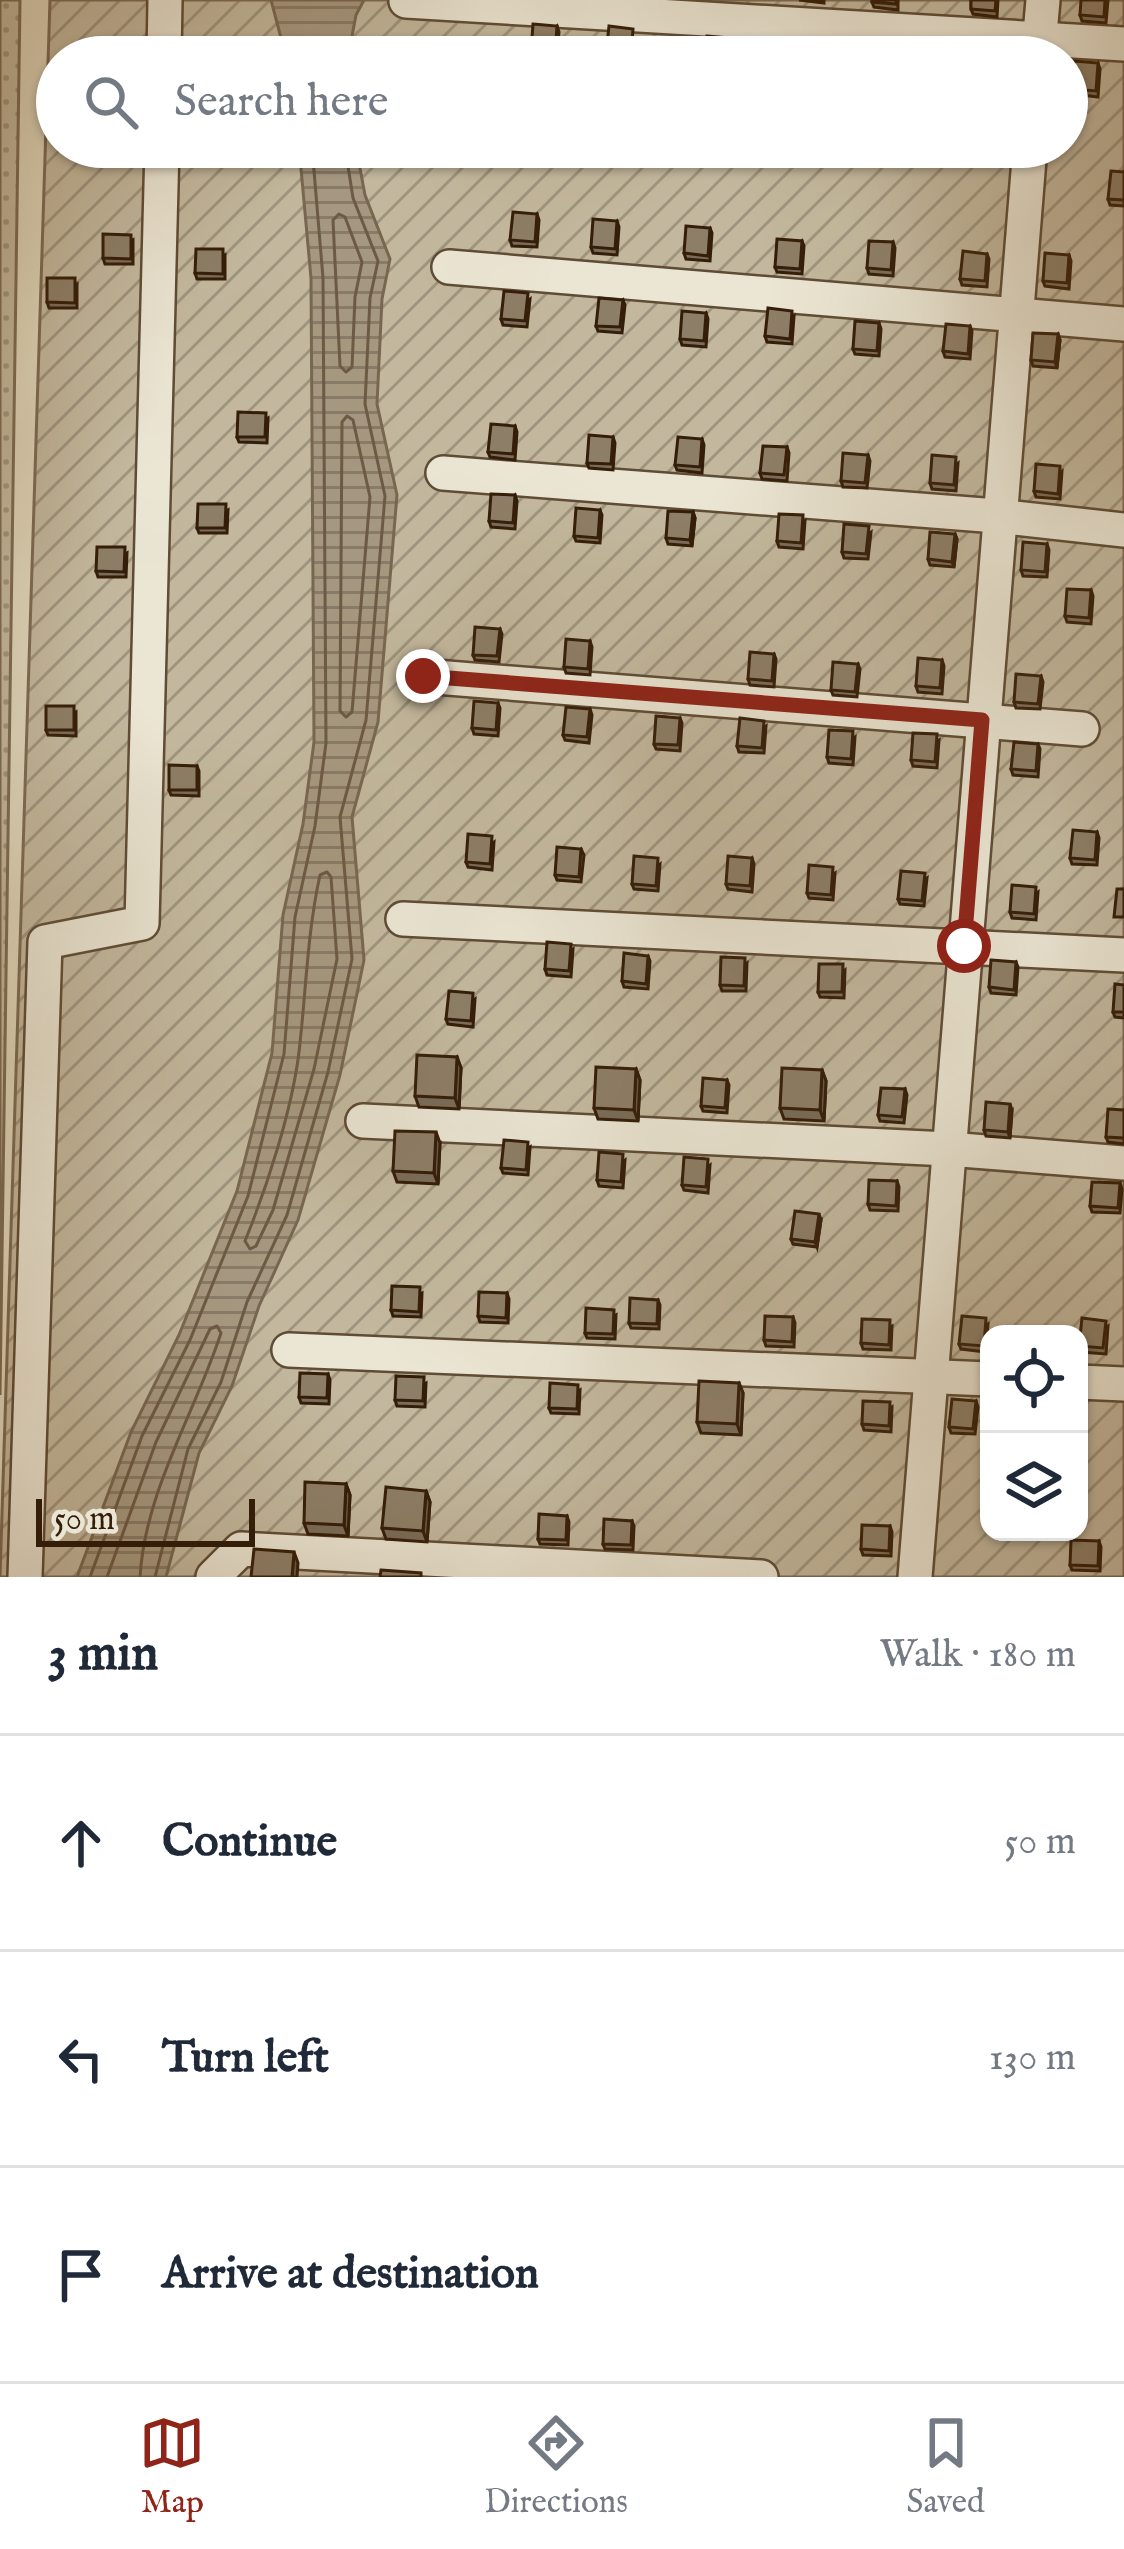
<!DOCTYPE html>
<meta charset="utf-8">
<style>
body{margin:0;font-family:"IM FELL English",serif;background:#f6f6f7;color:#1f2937}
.controls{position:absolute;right:36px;bottom:36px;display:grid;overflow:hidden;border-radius:24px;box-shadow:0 3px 9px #0004}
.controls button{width:108px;height:108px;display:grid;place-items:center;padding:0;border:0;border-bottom:3px solid #e0e1e3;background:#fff;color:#1f2937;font:60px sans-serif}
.scale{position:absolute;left:36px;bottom:30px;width:219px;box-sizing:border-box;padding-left:12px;border:6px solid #341d09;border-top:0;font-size:33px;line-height:42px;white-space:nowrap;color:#341d09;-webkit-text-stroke:9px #ebe6d4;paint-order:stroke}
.stop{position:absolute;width:36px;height:36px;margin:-27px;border:9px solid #8f2418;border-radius:50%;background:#fff}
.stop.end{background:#8f2418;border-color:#fff;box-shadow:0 3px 12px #0008}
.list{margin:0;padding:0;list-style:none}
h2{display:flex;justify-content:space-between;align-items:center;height:156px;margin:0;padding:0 48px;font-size:51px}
h2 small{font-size:39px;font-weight:400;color:#747a83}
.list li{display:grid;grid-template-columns:78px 1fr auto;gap:36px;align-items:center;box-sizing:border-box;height:216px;padding:0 48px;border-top:3px solid #e0e1e3}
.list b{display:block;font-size:45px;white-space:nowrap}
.list em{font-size:39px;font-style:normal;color:#747a83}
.icon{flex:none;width:66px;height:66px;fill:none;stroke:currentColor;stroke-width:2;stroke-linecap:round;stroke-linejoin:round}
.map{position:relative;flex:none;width:1124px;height:1577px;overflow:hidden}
.search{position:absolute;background:#fff;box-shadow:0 3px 9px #0004;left:36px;right:36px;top:36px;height:132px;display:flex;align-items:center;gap:30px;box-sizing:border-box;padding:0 42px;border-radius:66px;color:#747a83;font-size:45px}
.sheet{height:804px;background:#fff}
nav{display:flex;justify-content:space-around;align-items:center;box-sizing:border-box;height:168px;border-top:3px solid #e0e1e3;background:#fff;font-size:33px;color:#747a83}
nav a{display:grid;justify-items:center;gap:6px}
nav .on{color:#8f2418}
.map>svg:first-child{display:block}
.grass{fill:url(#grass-dots);stroke:#7c6a54;stroke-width:3}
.garden{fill:url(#garden-furrows);stroke:#7c6a54;stroke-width:3;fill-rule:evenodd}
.water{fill:url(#water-rules);stroke:#786750;stroke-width:3}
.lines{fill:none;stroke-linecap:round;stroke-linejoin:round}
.shore{stroke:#6d5a44;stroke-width:3}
.minor-casing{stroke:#5f4c36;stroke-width:38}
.minor{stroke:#ebe6d4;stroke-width:33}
.wall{fill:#796c59;stroke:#341d09;stroke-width:3}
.shaded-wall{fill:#635848;stroke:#341d09;stroke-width:3}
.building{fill:#8d7e67;stroke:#341d09;stroke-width:3}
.route{stroke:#8f2418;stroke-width:15}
</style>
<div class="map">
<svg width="1124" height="1577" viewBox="0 0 1124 1577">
<defs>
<pattern id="grass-dots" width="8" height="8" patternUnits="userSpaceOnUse" patternTransform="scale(3)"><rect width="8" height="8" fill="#c3b89e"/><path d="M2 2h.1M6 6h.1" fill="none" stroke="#9f957f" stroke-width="1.8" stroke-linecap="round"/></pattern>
<pattern id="garden-furrows" width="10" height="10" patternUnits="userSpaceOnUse" patternTransform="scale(3)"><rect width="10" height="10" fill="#c3b89e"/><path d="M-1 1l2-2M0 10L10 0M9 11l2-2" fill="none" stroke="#9f957f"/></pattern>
<pattern id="water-rules" width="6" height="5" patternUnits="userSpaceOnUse" patternTransform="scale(3)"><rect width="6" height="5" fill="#a69880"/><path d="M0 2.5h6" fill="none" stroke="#887b67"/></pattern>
</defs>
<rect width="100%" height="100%" fill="#e0d8bd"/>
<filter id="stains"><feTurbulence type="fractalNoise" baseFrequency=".00167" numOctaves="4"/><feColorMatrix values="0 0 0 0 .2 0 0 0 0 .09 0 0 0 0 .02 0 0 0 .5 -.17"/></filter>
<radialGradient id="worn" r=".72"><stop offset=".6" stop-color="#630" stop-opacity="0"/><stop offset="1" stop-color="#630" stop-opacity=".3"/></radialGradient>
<polygon class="grass" points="0,0 20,0 0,1395"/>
<path class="garden" d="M50,0h1074v1577h-1124zM57,57h1010v90h-1010zM989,1334h90v198h-90z"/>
<g class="water">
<polygon points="271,0 364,0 356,15 348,57 286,57"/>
<polygon points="299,147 356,147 365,195 390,259 382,299 377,404 397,495 378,722 352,817 364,960 340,1075 298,1220 259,1306 232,1386 199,1453 166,1577 77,1577 131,1432 179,1335 237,1191 272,1053 283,915 303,824 314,742 311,278"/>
</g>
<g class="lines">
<g class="shore">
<polygon points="339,214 345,217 362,262 355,297 352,367 346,372 340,366 333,220"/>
<polygon points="347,416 353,420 370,497 352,712 346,717 340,711 342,422"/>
<path d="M327,872l4,5 6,82 -23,110 -41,141 -17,36 -6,3 -5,-8c22,-54 47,-131 54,-189 7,-59 8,-118 21,-177z"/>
<polyline points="90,1577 142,1436 190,1340 248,1196 284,1054 295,917 315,826 326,743 323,278 312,147"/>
<path d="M107,1577l49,-135 54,-113 7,-3 4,7c-26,80 -76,158 -81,244"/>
<polyline points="155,1577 188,1449 221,1382 247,1302 287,1215 328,1072 352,959 340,817 366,720 385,496 365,404 370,298 378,261 353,198 345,147"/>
</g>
<g class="minor-casing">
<g id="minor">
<polyline points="406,1 1124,44"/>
<polyline points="164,57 165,0"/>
<polyline points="1038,57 1043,0"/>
<polyline points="449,267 1124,324"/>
<polyline points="443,473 997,516 1124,530"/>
<polyline points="423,676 1082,729"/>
<polyline points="403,919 1124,955"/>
<polyline points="363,1121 948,1149 1124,1163"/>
<polyline points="289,1350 989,1379"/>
<polyline points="1079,1382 1124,1384"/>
<polyline points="25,1577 45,942 142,923 162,147"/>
<polyline points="213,1577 241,1549 761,1577"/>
<polyline points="915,1577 1030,147"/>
</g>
</g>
<use href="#minor" class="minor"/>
</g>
<g class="wall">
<polygon points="799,0 824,0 824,3"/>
<polygon points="898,0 898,10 874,7 872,2"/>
<polygon points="971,0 998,0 997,17 973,14 971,9"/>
<polygon points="1108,0 1106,23 1082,21 1080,15"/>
<polygon points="557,26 559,32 557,57 533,57 531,52"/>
<polygon points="1098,63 1100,69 1098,97 1074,94 1072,89"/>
<polygon points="59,147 88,147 88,149 60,149"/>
<polygon points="204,147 234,147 234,154 206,153"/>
<polygon points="1124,172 1124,206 1110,205 1108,199"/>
<polygon points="537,214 539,220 537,247 512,246 510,240"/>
<polygon points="617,221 619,227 617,255 593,253 591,247"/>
<polygon points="710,228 712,233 710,261 686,259 684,253"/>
<polygon points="133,240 133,264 105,264 103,258"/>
<polygon points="802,241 804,246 802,274 777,272 775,267"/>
<polygon points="893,242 895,248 893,276 869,274 867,268"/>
<polygon points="987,254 989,259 987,287 962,285 960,279"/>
<polygon points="225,255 225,279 197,279 195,273"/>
<polygon points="1069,255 1071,261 1069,289 1045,286 1043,281"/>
<polygon points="77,284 77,308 49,308 47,302"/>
<polygon points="530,299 527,327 503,325 501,319"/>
<polygon points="623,300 625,305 622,333 598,331 596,326"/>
<polygon points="706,313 708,319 706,347 682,345 680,339"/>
<polygon points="794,316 792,344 767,342 765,336"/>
<polygon points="879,323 881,329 879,356 855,354 853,349"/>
<polygon points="970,326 972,331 970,359 945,357 943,351"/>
<polygon points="1058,334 1060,340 1057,368 1033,366 1031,360"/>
<polygon points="268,418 267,443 239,442 237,437"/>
<polygon points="515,426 517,432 515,460 490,457 488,452"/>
<polygon points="613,437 615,443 613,470 589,468 587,463"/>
<polygon points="702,439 704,445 702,473 677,470 675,465"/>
<polygon points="787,447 789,453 787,481 762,479 760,473"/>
<polygon points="868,455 870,461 867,488 843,487 841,481"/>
<polygon points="958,463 956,491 932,489 930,483"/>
<polygon points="1062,471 1060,499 1036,497 1034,491"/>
<polygon points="515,495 517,501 515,529 491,527 489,521"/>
<polygon points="228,510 227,533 199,533 197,528"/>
<polygon points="600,510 602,515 600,543 576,541 574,536"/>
<polygon points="693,512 695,518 692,546 668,544 666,538"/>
<polygon points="805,521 803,549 779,547 777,541"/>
<polygon points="871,532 868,559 844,558 842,552"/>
<polygon points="955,534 957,539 954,567 930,565 928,559"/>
<polygon points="1047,544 1049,550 1047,577 1023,576 1021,570"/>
<polygon points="127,553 126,577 98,577 96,571"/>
<polygon points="1091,590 1093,596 1091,624 1067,622 1065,616"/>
<polygon points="500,629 502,634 499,662 475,660 473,655"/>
<polygon points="590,641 592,647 590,675 566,673 564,667"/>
<polygon points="774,654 776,659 774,687 750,685 748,679"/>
<polygon points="942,660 944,666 942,694 918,692 916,686"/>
<polygon points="858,664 860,669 857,697 833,695 831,690"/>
<polygon points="1041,676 1043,682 1040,709 1016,708 1014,702"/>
<polygon points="498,703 500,708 498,736 474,734 472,728"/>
<polygon points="590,709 592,715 589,743 565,740 563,735"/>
<polygon points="76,712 76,736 48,735 46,730"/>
<polygon points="680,718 682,723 680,751 656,749 654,744"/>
<polygon points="766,726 764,753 739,752 737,746"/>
<polygon points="855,737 853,765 829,763 827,757"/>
<polygon points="939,740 937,768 913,766 911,760"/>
<polygon points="1038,744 1040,749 1038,777 1013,775 1011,769"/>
<polygon points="197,766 199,771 199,796 171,795 169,790"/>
<polygon points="1097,832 1099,838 1097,865 1072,864 1070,858"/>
<polygon points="494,842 492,870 468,867 466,862"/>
<polygon points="581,849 584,855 581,882 557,880 555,875"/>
<polygon points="752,858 754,864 752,892 728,889 726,884"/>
<polygon points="660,864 658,891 634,889 632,884"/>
<polygon points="835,873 833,900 809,898 807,893"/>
<polygon points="927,878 924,906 900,904 898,899"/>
<polygon points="1038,892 1036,920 1012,918 1010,912"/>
<polygon points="573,949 571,977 547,975 545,969"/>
<polygon points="648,956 650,961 648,989 624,987 622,981"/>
<polygon points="1016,962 1018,967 1016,995 991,993 989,987"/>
<polygon points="747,963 746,991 722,991 720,985"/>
<polygon points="845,970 844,998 820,997 818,992"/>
<polygon points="1124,985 1124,1018 1115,1017 1113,1012"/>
<polygon points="475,999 473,1027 448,1024 446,1019"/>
<polygon points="457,1057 461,1068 459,1109 419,1107 415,1096"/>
<polygon points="636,1069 640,1080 638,1121 598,1119 594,1108"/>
<polygon points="822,1070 826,1081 824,1121 784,1119 780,1108"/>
<polygon points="727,1080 729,1085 727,1113 703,1111 701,1106"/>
<polygon points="905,1089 907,1095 904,1123 880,1121 878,1115"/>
<polygon points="1012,1110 1010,1138 986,1136 984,1130"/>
<polygon points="1124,1110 1124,1144 1108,1142 1106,1137"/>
<polygon points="440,1143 438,1184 397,1182 393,1171"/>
<polygon points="530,1147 528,1175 503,1173 501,1168"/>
<polygon points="625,1160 623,1188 599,1186 597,1180"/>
<polygon points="710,1165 708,1193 684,1190 682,1185"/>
<polygon points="897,1181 899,1187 898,1211 870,1210 868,1204"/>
<polygon points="1120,1183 1122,1189 1120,1213 1092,1212 1090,1206"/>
<polygon points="821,1220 817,1247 793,1244 791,1239"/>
<polygon points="422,1293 421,1317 393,1316 391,1310"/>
<polygon points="507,1293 509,1299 508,1323 480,1322 478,1316"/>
<polygon points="658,1300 660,1305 659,1329 631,1328 629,1323"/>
<polygon points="616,1315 615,1339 587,1338 585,1333"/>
<polygon points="793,1317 795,1323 794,1347 766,1346 764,1340"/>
<polygon points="988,1324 986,1352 961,1349 959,1344"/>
<polygon points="892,1326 891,1350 863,1349 861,1343"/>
<polygon points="1108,1326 1106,1354 1081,1352 1079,1346"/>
<polygon points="328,1374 330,1380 329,1404 301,1403 299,1397"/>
<polygon points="426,1383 425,1407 397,1406 395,1400"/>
<polygon points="739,1383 743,1393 741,1435 701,1433 697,1422"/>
<polygon points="580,1390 579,1414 551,1413 549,1408"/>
<polygon points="976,1401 978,1407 975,1434 951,1433 949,1427"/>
<polygon points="892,1407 891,1432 864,1430 862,1424"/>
<polygon points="346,1484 350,1495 348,1536 308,1534 304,1523"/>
<polygon points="426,1491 430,1502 427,1542 386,1539 382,1528"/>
<polygon points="567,1516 569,1522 568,1545 540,1544 538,1539"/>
<polygon points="632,1521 634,1526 633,1550 605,1549 603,1544"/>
<polygon points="890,1526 892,1532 891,1556 863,1555 861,1549"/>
<polygon points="1099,1541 1101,1547 1100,1571 1072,1570 1070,1565"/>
</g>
<g class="shaded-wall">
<polygon points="1058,334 1060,340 1057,368 1055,362"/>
<polygon points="693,512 695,518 692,546 690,540"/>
<polygon points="955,534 957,539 954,567 952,562"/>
<polygon points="457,1057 461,1068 459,1109 455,1098"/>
<polygon points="636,1069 640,1080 638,1121 634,1110"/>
<polygon points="822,1070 826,1081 824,1121 820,1110"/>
<polygon points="1010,1104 1012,1110 1010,1138 1008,1132"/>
<polygon points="436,1132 440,1143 438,1184 434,1173"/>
<polygon points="819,1214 821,1220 817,1247 815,1242"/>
<polygon points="739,1383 743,1393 741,1435 737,1424"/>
<polygon points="346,1484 350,1495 348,1536 344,1525"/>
<polygon points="426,1491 430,1502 427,1542 423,1531"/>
<polygon points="294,1552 298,1563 297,1577 292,1577"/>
</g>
<g class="building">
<polygon points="872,0 896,0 896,4 872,2"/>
<polygon points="971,0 996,0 995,11 971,9"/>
<polygon points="1081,0 1105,0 1104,17 1080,15"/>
<polygon points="533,24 557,26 555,54 531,52"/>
<polygon points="609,26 633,29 631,56 606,54"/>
<polygon points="707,36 731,38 730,57 706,57"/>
<polygon points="792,41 816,43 814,57 790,57"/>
<polygon points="877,44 901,47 901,57 876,57"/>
<polygon points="970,53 994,54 994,57 969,57"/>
<polygon points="1074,61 1098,63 1096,91 1072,89"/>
<polygon points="1111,171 1124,172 1124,200 1108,199"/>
<polygon points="513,212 537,214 535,242 510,240"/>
<polygon points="593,219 617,221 615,249 591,247"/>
<polygon points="686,226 710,228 708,256 684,253"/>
<polygon points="103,234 131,235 131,259 103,258"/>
<polygon points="777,239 802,241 800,269 775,267"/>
<polygon points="869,241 893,242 891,270 867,268"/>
<polygon points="196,249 223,249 223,274 195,273"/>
<polygon points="963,251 987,254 985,281 960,279"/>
<polygon points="1045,253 1069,255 1067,283 1043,281"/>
<polygon points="47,278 75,278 75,303 47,302"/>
<polygon points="504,291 528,293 525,321 501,319"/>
<polygon points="599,298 623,300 620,327 596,326"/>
<polygon points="768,308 792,311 790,339 765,336"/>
<polygon points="682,311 706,313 704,341 680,339"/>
<polygon points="855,321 879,323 877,351 853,349"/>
<polygon points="946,324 970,326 968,354 943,351"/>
<polygon points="1033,333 1058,334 1055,362 1031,360"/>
<polygon points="238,412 266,413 265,437 237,437"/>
<polygon points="491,424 515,426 513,454 488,452"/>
<polygon points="589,435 613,437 611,464 587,463"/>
<polygon points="678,437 702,439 700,467 675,465"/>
<polygon points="763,446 787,447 784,475 760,473"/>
<polygon points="843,453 868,455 865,483 841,481"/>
<polygon points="932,455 956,457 954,485 930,483"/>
<polygon points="1036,464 1060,466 1058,494 1034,491"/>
<polygon points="491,494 515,495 513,523 489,521"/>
<polygon points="198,504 226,504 225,528 197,528"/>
<polygon points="576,508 600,510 598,538 574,536"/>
<polygon points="668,511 693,512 690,540 666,538"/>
<polygon points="779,514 803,515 801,543 777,541"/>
<polygon points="844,524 869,526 866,554 842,552"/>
<polygon points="930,532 955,534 952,562 928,559"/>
<polygon points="1023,542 1047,544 1045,572 1021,570"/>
<polygon points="97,547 125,547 124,572 96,571"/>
<polygon points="1067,589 1091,590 1089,618 1065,616"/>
<polygon points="475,627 500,629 497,656 473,655"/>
<polygon points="566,639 590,641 588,669 564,667"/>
<polygon points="750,652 774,654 772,681 748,679"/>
<polygon points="918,658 942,660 940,688 916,686"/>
<polygon points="833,662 858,664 855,692 831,690"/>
<polygon points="1016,674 1041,676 1038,704 1014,702"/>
<polygon points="474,701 498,703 496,730 472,728"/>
<rect x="46" y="706" width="28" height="24"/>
<polygon points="566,707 590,709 587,737 563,735"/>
<polygon points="656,716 680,718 678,745 654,744"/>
<polygon points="740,718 764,721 762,748 737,746"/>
<polygon points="829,730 853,731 851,759 827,757"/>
<polygon points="913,733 937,734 935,762 911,760"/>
<polygon points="1014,742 1038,744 1036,771 1011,769"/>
<polygon points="169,765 197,766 197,790 169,790"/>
<polygon points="1073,830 1097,832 1095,860 1070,858"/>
<polygon points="468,834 492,836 490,864 466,862"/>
<polygon points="557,847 581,849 579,877 555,875"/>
<polygon points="634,856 658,858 656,886 632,884"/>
<polygon points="728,856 752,858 750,886 726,884"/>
<polygon points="809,865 833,867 831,895 807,893"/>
<polygon points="901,871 925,873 922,901 898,899"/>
<polygon points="1012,885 1036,887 1034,914 1010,912"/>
<polygon points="1117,889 1124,889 1124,917 1114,917"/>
<polygon points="547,942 571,944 569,971 545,969"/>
<polygon points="624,953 648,956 646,984 622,981"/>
<polygon points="721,957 745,958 744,986 720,985"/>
<polygon points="991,960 1016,962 1014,990 989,987"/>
<polygon points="819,964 843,964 842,992 818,992"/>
<polygon points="1115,984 1124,985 1124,1012 1113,1012"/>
<polygon points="449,991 473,993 471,1021 446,1019"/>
<polygon points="417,1055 457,1057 455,1098 415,1096"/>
<polygon points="596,1067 636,1069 634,1110 594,1108"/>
<polygon points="782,1068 822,1070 820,1110 780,1108"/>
<polygon points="703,1078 727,1080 725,1108 701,1106"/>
<polygon points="881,1088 905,1089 902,1117 878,1115"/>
<polygon points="986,1102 1010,1104 1008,1132 984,1130"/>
<polygon points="1108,1109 1124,1110 1124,1138 1106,1137"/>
<polygon points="395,1131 436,1132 434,1173 393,1171"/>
<polygon points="504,1140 528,1142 526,1170 501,1168"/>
<polygon points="599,1152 623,1154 621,1182 597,1180"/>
<polygon points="684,1157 708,1159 706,1187 682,1185"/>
<polygon points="869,1180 897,1181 896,1206 868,1204"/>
<polygon points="1092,1182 1120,1183 1118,1208 1090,1206"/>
<polygon points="795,1211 819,1214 815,1242 791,1239"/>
<polygon points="392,1286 420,1287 419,1312 391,1310"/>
<polygon points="479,1292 507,1293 506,1318 478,1316"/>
<polygon points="630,1298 658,1300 657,1324 629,1323"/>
<polygon points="586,1308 614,1310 613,1334 585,1333"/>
<polygon points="765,1316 793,1317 792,1342 764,1340"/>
<polygon points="962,1316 986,1318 984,1346 959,1344"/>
<polygon points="1082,1318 1106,1321 1103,1348 1079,1346"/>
<polygon points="862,1319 890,1320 889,1345 861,1343"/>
<polygon points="300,1373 328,1374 327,1398 299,1397"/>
<polygon points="396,1376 424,1377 423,1401 395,1400"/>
<polygon points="699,1381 739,1383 737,1424 697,1422"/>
<polygon points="550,1383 578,1385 577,1409 549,1408"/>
<polygon points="952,1399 976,1401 973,1429 949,1427"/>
<polygon points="863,1401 890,1402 889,1426 862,1424"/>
<polygon points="305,1482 346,1484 344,1525 304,1523"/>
<polygon points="386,1487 426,1491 423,1531 382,1528"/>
<polygon points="539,1514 567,1516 566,1540 538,1539"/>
<polygon points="604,1519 632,1521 631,1545 603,1544"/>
<polygon points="862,1525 890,1526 889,1551 861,1549"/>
<polygon points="1071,1540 1099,1541 1098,1566 1070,1565"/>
<polygon points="254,1549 294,1552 292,1577 251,1577"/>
<polygon points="381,1570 421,1573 421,1577 380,1577"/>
</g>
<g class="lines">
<polyline class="route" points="423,676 982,720 964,946"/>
</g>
<rect width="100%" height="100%" filter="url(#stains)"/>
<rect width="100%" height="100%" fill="url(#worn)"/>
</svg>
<div class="controls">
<button><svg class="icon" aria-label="locate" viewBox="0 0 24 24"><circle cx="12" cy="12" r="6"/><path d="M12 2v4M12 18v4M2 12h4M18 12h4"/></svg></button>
<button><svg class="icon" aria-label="layers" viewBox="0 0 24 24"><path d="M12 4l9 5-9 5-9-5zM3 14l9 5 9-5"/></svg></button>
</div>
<div class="scale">50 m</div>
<div class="stop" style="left:964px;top:946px"></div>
<div class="stop end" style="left:423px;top:676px"></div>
<div class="search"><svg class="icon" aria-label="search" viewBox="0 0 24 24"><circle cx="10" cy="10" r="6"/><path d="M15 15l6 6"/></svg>Search here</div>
</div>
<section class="sheet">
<h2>3 min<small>Walk · 180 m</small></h2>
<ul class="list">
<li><svg class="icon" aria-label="ahead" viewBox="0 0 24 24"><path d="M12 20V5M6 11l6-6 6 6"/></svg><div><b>Continue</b></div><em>50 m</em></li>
<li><svg class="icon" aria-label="left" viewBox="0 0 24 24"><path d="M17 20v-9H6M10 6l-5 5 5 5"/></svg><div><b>Turn left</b></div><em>130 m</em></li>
<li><svg class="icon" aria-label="arrive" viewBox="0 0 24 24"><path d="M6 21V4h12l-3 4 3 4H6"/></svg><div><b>Arrive at destination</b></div></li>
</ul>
</section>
<nav>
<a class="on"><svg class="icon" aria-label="map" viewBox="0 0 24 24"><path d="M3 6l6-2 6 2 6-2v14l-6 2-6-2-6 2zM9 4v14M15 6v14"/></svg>Map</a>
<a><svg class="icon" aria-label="directions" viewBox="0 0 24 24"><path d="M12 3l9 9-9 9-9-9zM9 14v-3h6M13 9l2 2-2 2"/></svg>Directions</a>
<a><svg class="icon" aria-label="saved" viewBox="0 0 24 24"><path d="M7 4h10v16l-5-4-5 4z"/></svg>Saved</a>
</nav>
